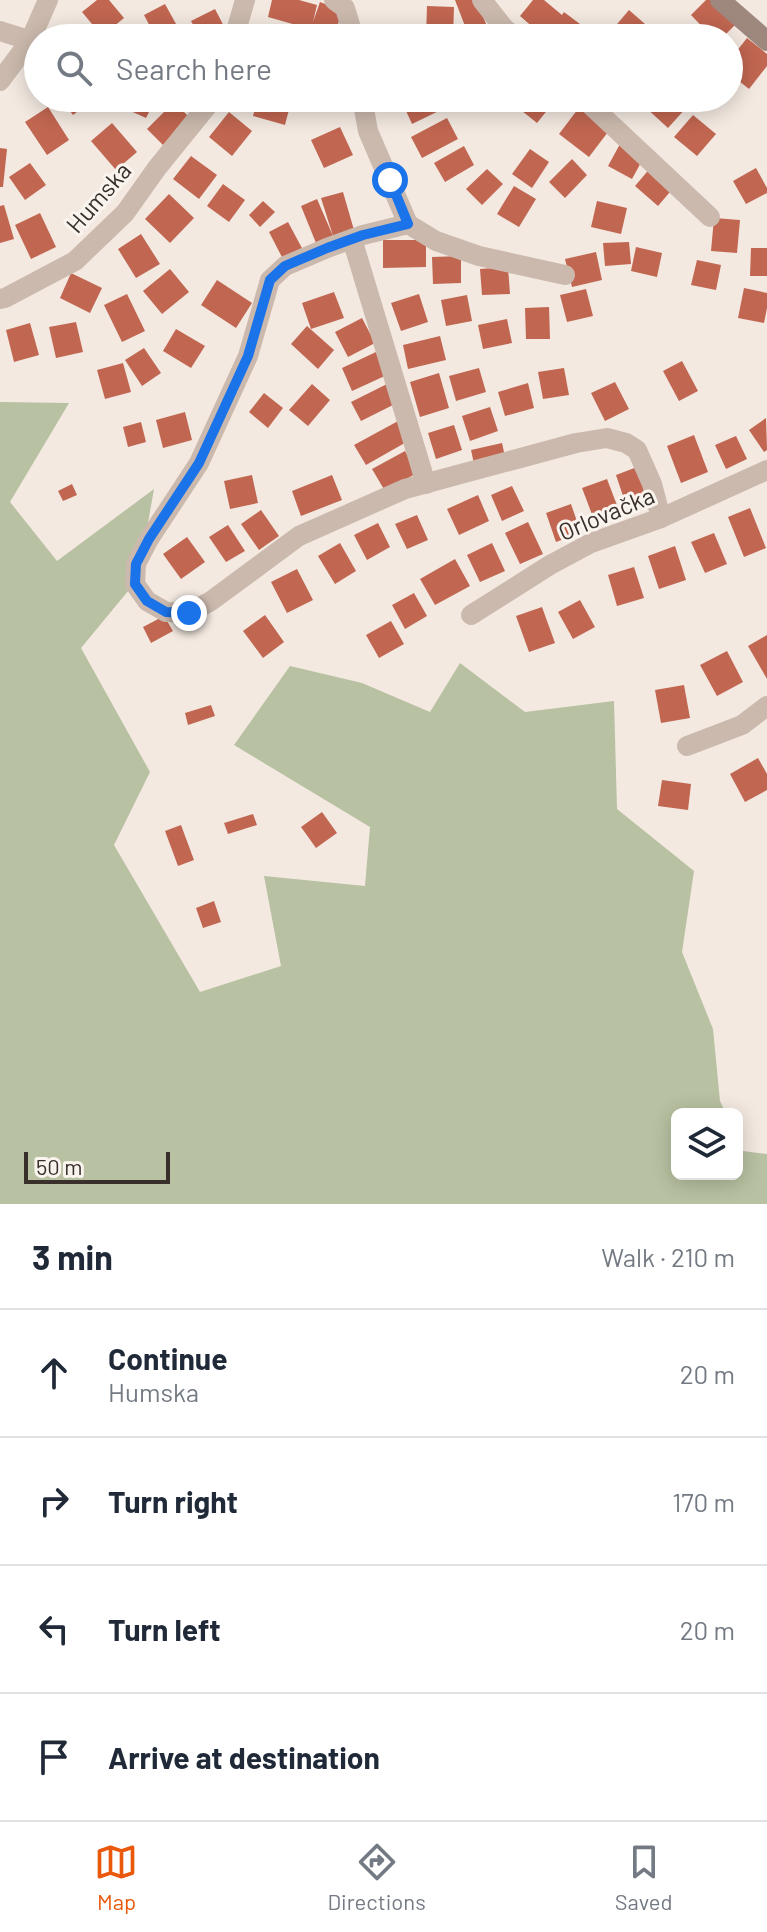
<!DOCTYPE html>
<meta charset="utf-8">
<style>
body{margin:0;font-family:Barlow,sans-serif;background:#f6f6f7;color:#1f2937}
.controls{position:absolute;right:24px;bottom:24px;display:grid;overflow:hidden;border-radius:12px;box-shadow:0 4px 20px #0003}
.controls button{width:72px;height:72px;display:grid;place-items:center;padding:0;border:0;border-bottom:2px solid #e0e1e3;background:#fff;color:#1f2937;font:40px sans-serif}
.scale{position:absolute;left:24px;bottom:20px;width:146px;box-sizing:border-box;padding-left:8px;border:4px solid #392f2b;border-top:0;font-size:22px;line-height:28px;white-space:nowrap;color:#392f2b;-webkit-text-stroke:6px #faf4ee;paint-order:stroke}
.stop{position:absolute;width:24px;height:24px;margin:-18px;border:6px solid #1a73e8;border-radius:50%;background:#fff}
.stop.end{background:#1a73e8;border-color:#fff;box-shadow:0 2px 8px #0008}
.list{margin:0;padding:0;list-style:none}
h2{display:flex;justify-content:space-between;align-items:center;height:104px;margin:0;padding:0 32px;font-size:34px}
h2 small{font-size:26px;font-weight:400;color:#747a83}
.list li{display:grid;grid-template-columns:52px 1fr auto;gap:24px;align-items:center;box-sizing:border-box;height:128px;padding:0 32px;border-top:2px solid #e0e1e3}
.list b{display:block;font-size:30px;white-space:nowrap}
.list p{margin:0;font-size:26px;white-space:nowrap;color:#747a83}
.list em{font-size:26px;font-style:normal;color:#747a83}
.icon{flex:none;width:44px;height:44px;fill:none;stroke:currentColor;stroke-width:2;stroke-linecap:round;stroke-linejoin:round}
.map{position:relative;flex:none;width:767px;height:1204px;overflow:hidden}
.search{position:absolute;background:#fff;box-shadow:0 4px 20px #0003;left:24px;right:24px;top:24px;height:88px;display:flex;align-items:center;gap:20px;box-sizing:border-box;padding:0 28px;border-radius:44px;color:#747a83;font-size:30px}
.sheet{height:616px;background:#fff}
nav{display:flex;justify-content:space-around;align-items:center;box-sizing:border-box;height:112px;border-top:2px solid #e0e1e3;background:#fff;font-size:22px;color:#747a83}
nav a{display:grid;justify-items:center;gap:4px}
nav .on{color:#ea580c}
.map>svg:first-child{display:block}
.green{fill:#b8c1a1}
.building{fill:#c16651}
.lines{fill:none;stroke-linecap:round;stroke-linejoin:round}
.street{stroke:#cbb9ad;stroke-width:20}
.secondary{stroke:#9e887e;stroke-width:20}
.route{stroke:#1a73e8;stroke-width:10}
.labels{text-anchor:middle;dominant-baseline:central;stroke-width:6;stroke-linejoin:round;paint-order:stroke}
.street-label{font-size:24px;fill:#392f2b;stroke:#faf4ee}
</style>
<div class="map">
<svg width="767" height="1204" viewBox="0 0 767 1204">
<rect width="100%" height="100%" fill="#f3e9e1"/>
<polygon class="green" points="0,402 69,403 10,502 57,561 154,489 138,579 81,648 150,772 114,845 200,992 281,966 264,876 365,886 370,827 234,745 290,666 362,683 430,712 460,663 525,712 614,701 617,809 694,871 682,952 713,1029 720,1101 726,1114 677,1114 677,1174 737,1174 737,1138 743,1151 767,1154 767,1204 0,1204"/>
<g class="building">
<polygon points="97,0 109,0 124,18 102,36 82,12"/>
<polygon points="272,0 299,0 317,5 313,22 320,2 343,11 333,37 310,29 268,17"/>
<polygon points="455,0 476,0 487,26 468,34"/>
<polygon points="533,0 544,0 562,15 564,12 588,30 582,38 549,38 545,36 552,26 543,36 520,16"/>
<polygon points="706,0 713,0 736,24 722,38 713,38 691,15"/>
<polygon points="165,4 181,33 171,38 156,38 144,15"/>
<polygon points="427,6 454,7 453,38 426,37"/>
<polygon points="215,9 228,34 221,38 200,38 191,21"/>
<polygon points="629,10 653,31 647,38 622,38 612,30"/>
<polygon points="747,38 767,54 767,66 749,89 729,73 729,61"/>
<polygon points="60,98 95,98 73,115"/>
<polygon points="118,98 156,98 146,118 115,104"/>
<polygon points="258,98 292,98 285,125 253,116"/>
<polygon points="412,98 443,98 447,107 412,124 402,102"/>
<polygon points="524,98 557,98 537,123 517,107"/>
<polygon points="651,98 675,98 686,108 668,128 644,106"/>
<polygon points="174,102 190,118 163,145 147,129"/>
<polygon points="581,105 611,128 589,157 559,134"/>
<polygon points="48,107 69,140 47,155 25,122"/>
<polygon points="229,112 252,131 232,156 209,137"/>
<polygon points="693,115 716,134 697,156 674,137"/>
<polygon points="447,118 458,139 422,158 411,137"/>
<polygon points="112,123 137,152 116,170 91,141"/>
<polygon points="340,127 353,155 324,168 311,140"/>
<polygon points="620,144 644,157 632,179 608,166"/>
<polygon points="464,146 474,165 445,182 434,163"/>
<polygon points="0,148 7,149 3,187 0,187"/>
<polygon points="530,149 549,162 532,188 512,174"/>
<polygon points="191,156 217,175 199,199 173,179"/>
<polygon points="572,159 587,175 565,198 549,182"/>
<polygon points="30,163 46,185 25,200 9,177"/>
<polygon points="652,166 675,186 658,206 635,186"/>
<polygon points="756,168 767,188 767,193 746,204 733,181"/>
<polygon points="487,169 503,184 482,205 466,189"/>
<polygon points="223,184 245,200 229,222 207,206"/>
<polygon points="514,186 536,199 519,227 497,214"/>
<polygon points="343,192 354,230 333,236 321,198"/>
<polygon points="169,194 194,218 170,243 145,219"/>
<polygon points="317,199 333,236 316,243 301,206"/>
<polygon points="263,201 275,212 260,227 249,215"/>
<polygon points="597,201 627,208 621,234 591,227"/>
<polygon points="4,205 14,239 0,243 0,206"/>
<polygon points="40,213 56,247 31,259 15,225"/>
<polygon points="714,218 740,220 737,253 711,251"/>
<polygon points="288,222 303,250 284,261 269,232"/>
<polygon points="141,234 160,264 136,278 118,249"/>
<polygon points="383,240 426,240 426,267 383,268"/>
<polygon points="629,242 631,264 605,266 603,243"/>
<polygon points="636,247 662,253 657,277 631,271"/>
<polygon points="751,248 767,248 767,276 750,276"/>
<polygon points="596,252 602,280 572,287 565,259"/>
<polygon points="461,256 461,283 433,284 432,257"/>
<polygon points="697,260 721,265 716,290 691,285"/>
<polygon points="508,267 510,294 482,295 480,269"/>
<polygon points="170,269 189,292 162,314 143,291"/>
<polygon points="71,273 102,288 90,313 60,298"/>
<polygon points="217,280 252,303 236,328 201,305"/>
<polygon points="744,288 767,293 767,308 764,323 738,318"/>
<polygon points="586,289 593,316 567,322 560,295"/>
<polygon points="334,292 344,318 311,329 302,303"/>
<polygon points="127,294 145,331 122,342 104,305"/>
<polygon points="419,294 428,322 401,331 391,303"/>
<polygon points="467,295 472,321 446,326 441,300"/>
<polygon points="549,307 550,339 526,339 525,308"/>
<polygon points="362,318 375,343 348,357 335,332"/>
<polygon points="507,319 512,343 483,349 478,325"/>
<polygon points="76,322 83,352 56,358 49,327"/>
<polygon points="30,323 39,355 14,362 6,330"/>
<polygon points="307,326 334,350 318,369 291,344"/>
<polygon points="176,329 205,346 191,368 163,351"/>
<polygon points="440,336 446,360 408,369 403,345"/>
<polygon points="144,348 161,373 142,386 125,360"/>
<polygon points="376,352 387,375 352,391 342,368"/>
<polygon points="682,361 698,391 679,401 663,371"/>
<polygon points="123,363 131,392 105,399 97,370"/>
<polygon points="479,368 486,392 456,401 449,376"/>
<polygon points="564,368 569,395 543,399 538,372"/>
<polygon points="439,373 449,408 420,417 410,382"/>
<polygon points="615,382 629,409 605,421 591,393"/>
<polygon points="389,383 399,402 361,421 351,402"/>
<polygon points="528,383 534,408 505,416 498,392"/>
<polygon points="312,384 330,400 308,426 289,410"/>
<polygon points="264,393 283,408 268,428 249,412"/>
<polygon points="490,407 498,431 470,441 462,416"/>
<polygon points="185,412 192,440 163,448 156,420"/>
<polygon points="766,418 767,450 764,452 749,430"/>
<polygon points="400,420 410,440 366,465 354,445"/>
<polygon points="141,422 146,442 128,447 123,427"/>
<polygon points="454,425 462,450 436,459 428,433"/>
<polygon points="694,435 708,472 681,483 667,446"/>
<polygon points="736,436 747,459 726,469 715,445"/>
<polygon points="502,443 506,461 475,468 471,450"/>
<polygon points="405,451 417,473 385,491 372,469"/>
<polygon points="637,467 647,494 625,502 616,475"/>
<polygon points="252,475 258,503 230,509 224,481"/>
<polygon points="332,475 342,500 301,516 292,491"/>
<polygon points="607,479 618,508 593,517 582,488"/>
<polygon points="72,484 77,495 63,501 58,491"/>
<polygon points="512,486 524,511 502,521 491,495"/>
<polygon points="478,495 489,521 459,535 447,509"/>
<polygon points="571,504 581,533 556,542 546,513"/>
<polygon points="750,508 766,548 744,557 728,517"/>
<polygon points="261,510 279,536 259,550 241,524"/>
<polygon points="417,515 428,540 407,549 395,524"/>
<polygon points="528,522 543,554 520,564 505,533"/>
<polygon points="378,523 390,547 367,560 354,535"/>
<polygon points="228,525 245,551 226,562 209,537"/>
<polygon points="714,533 727,564 705,573 691,542"/>
<polygon points="187,537 205,562 181,579 163,554"/>
<polygon points="340,543 356,571 335,584 318,556"/>
<polygon points="492,543 505,571 480,582 467,555"/>
<polygon points="675,546 686,580 659,589 648,556"/>
<polygon points="455,559 470,586 435,605 420,579"/>
<polygon points="634,567 644,598 617,606 608,575"/>
<polygon points="297,569 313,600 287,613 271,582"/>
<polygon points="414,593 427,616 405,629 392,605"/>
<polygon points="580,600 595,627 573,639 558,612"/>
<polygon points="542,607 555,643 529,652 516,616"/>
<polygon points="265,615 284,642 263,658 243,631"/>
<polygon points="164,616 173,631 151,643 143,627"/>
<polygon points="391,621 404,644 379,658 366,635"/>
<polygon points="767,635 767,679 748,646"/>
<polygon points="727,651 743,682 717,696 700,665"/>
<polygon points="684,685 690,718 661,723 655,690"/>
<polygon points="211,705 215,716 188,725 185,713"/>
<polygon points="758,758 767,774 767,790 745,802 730,774"/>
<polygon points="662,780 691,784 688,810 658,806"/>
<polygon points="322,812 337,833 316,848 301,827"/>
<polygon points="253,814 257,825 228,834 224,823"/>
<polygon points="181,825 194,860 178,866 165,831"/>
<polygon points="214,901 221,922 203,928 196,908"/>
</g>
<g class="lines">
<g class="street">
<polyline points="334,0 345,8 354,38"/>
<polyline points="482,0 504,28 516,38"/>
<polyline points="0,31 38,43"/>
<polyline points="234,38 245,0"/>
<polyline points="0,81 30,41 48,0"/>
<polyline points="362,98 368,131 408,224"/>
<polyline points="583,98 710,217"/>
<polyline points="352,239 426,484"/>
<polyline points="565,275 479,256 436,241 408,224 363,235 327,248 285,266 270,280 248,356 199,463 149,539 136,564 135,584 147,601 166,612 189,613 211,601 299,536 405,489 576,443 607,438 626,443 637,450 652,484 661,518"/>
<polyline points="0,299 5,298 75,261 125,213 157,168 208,105 210,98"/>
<polyline points="471,615 550,565 591,543 661,518 767,470"/>
<polyline points="687,746 742,725 767,706"/>
</g>
<polyline class="secondary" points="720,0 767,41"/>
</g>
<g class="lines">
<polyline class="route" points="189,613 166,612 147,601 135,584 136,564 149,539 199,463 248,356 270,280 285,266 327,248 363,235 408,224 390,180"/>
</g>
<g class="labels">
<g class="street-label">
<text transform="translate(98 197) rotate(-49)">Humska</text>
<text transform="translate(606 513) rotate(-23)">Orlovačka</text>
</g>
</g>
</svg>
<div class="controls">
<button><svg class="icon" aria-label="layers" viewBox="0 0 24 24"><path d="M12 4l9 5-9 5-9-5zM3 14l9 5 9-5"/></svg></button>
</div>
<div class="scale">50 m</div>
<div class="stop" style="left:390px;top:180px"></div>
<div class="stop end" style="left:189px;top:613px"></div>
<div class="search"><svg class="icon" aria-label="search" viewBox="0 0 24 24"><circle cx="10" cy="10" r="6"/><path d="M15 15l6 6"/></svg>Search here</div>
</div>
<section class="sheet">
<h2>3 min<small>Walk · 210 m</small></h2>
<ul class="list">
<li><svg class="icon" aria-label="ahead" viewBox="0 0 24 24"><path d="M12 20V5M6 11l6-6 6 6"/></svg><div><b>Continue</b><p>Humska</p></div><em>20 m</em></li>
<li><svg class="icon" aria-label="right" viewBox="0 0 24 24"><path d="M7 20v-9h11M14 6l5 5-5 5"/></svg><div><b>Turn right</b></div><em>170 m</em></li>
<li><svg class="icon" aria-label="left" viewBox="0 0 24 24"><path d="M17 20v-9H6M10 6l-5 5 5 5"/></svg><div><b>Turn left</b></div><em>20 m</em></li>
<li><svg class="icon" aria-label="arrive" viewBox="0 0 24 24"><path d="M6 21V4h12l-3 4 3 4H6"/></svg><div><b>Arrive at destination</b></div></li>
</ul>
</section>
<nav>
<a class="on"><svg class="icon" aria-label="map" viewBox="0 0 24 24"><path d="M3 6l6-2 6 2 6-2v14l-6 2-6-2-6 2zM9 4v14M15 6v14"/></svg>Map</a>
<a><svg class="icon" aria-label="directions" viewBox="0 0 24 24"><path d="M12 3l9 9-9 9-9-9zM9 14v-3h6M13 9l2 2-2 2"/></svg>Directions</a>
<a><svg class="icon" aria-label="saved" viewBox="0 0 24 24"><path d="M7 4h10v16l-5-4-5 4z"/></svg>Saved</a>
</nav>
